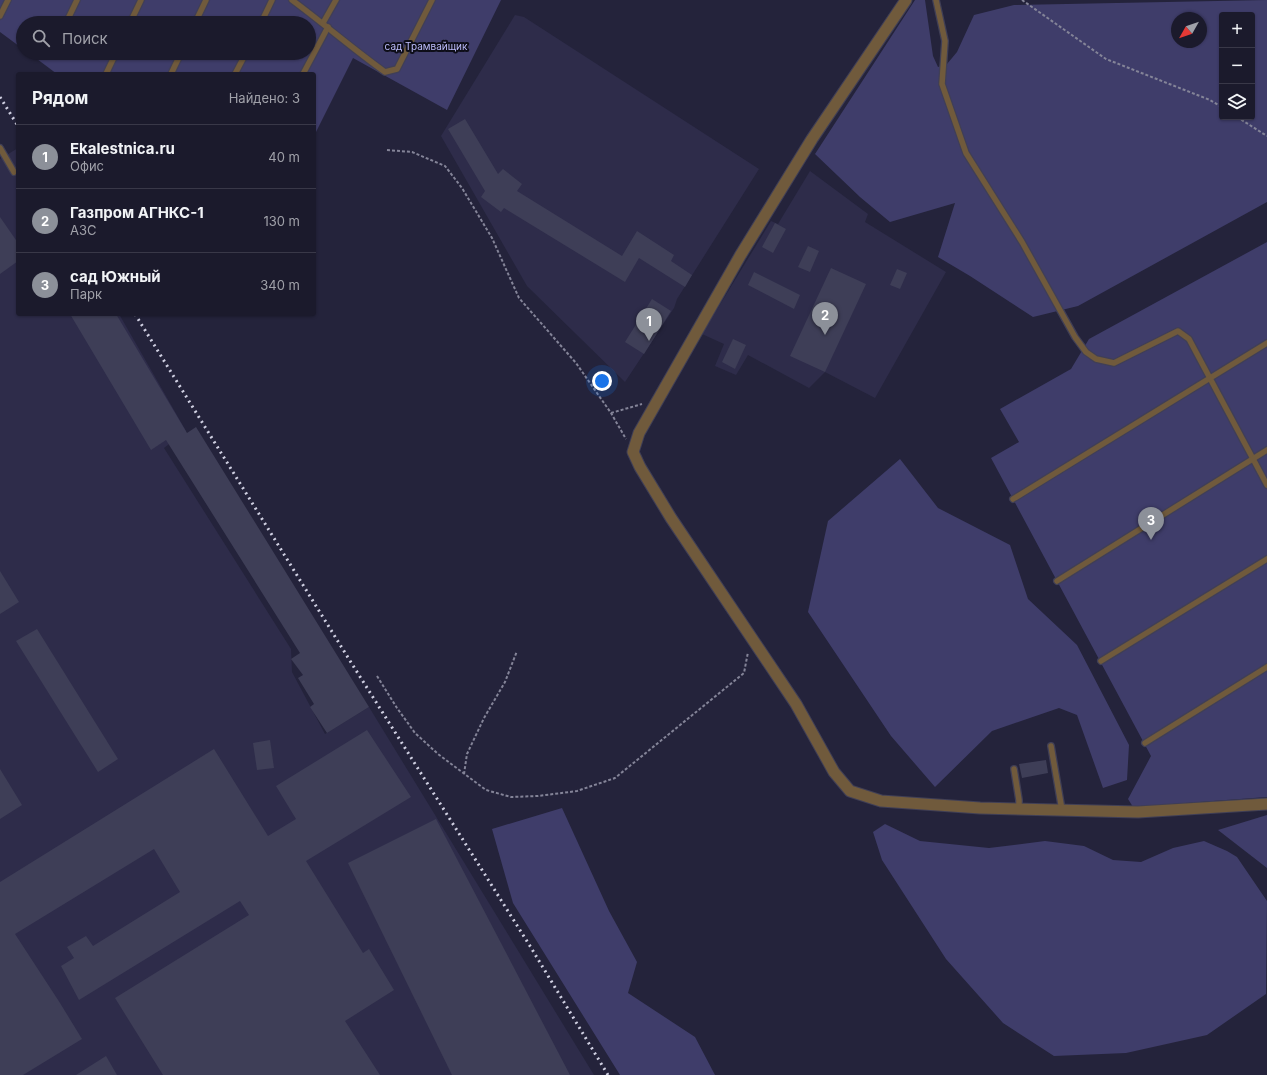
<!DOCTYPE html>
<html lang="ru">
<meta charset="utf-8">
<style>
body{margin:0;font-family:Inter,sans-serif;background:#282738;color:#f1f3f6}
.controls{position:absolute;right:12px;top:12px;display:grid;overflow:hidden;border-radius:4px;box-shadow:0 1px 3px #0004}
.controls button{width:36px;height:36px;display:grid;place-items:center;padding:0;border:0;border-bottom:1px solid #393848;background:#1b1a2c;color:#f1f3f6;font:20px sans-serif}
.compass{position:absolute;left:1171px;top:12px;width:36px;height:36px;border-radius:50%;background:#1b1a2c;box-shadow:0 1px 3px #0004;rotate:230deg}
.you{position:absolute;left:602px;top:381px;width:14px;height:14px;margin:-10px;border:3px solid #fff;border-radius:50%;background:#1a73e8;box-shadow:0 0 0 6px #1a73e833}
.badge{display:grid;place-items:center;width:26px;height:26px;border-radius:50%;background:#8c9099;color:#fff;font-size:13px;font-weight:700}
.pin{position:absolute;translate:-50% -33px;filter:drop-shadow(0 1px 2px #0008)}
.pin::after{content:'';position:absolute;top:21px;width:14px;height:12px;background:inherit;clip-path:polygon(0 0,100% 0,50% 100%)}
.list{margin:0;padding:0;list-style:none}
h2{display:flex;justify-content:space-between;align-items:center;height:52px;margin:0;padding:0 16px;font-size:17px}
h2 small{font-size:13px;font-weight:400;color:#a0a1a9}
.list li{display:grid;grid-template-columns:26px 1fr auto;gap:12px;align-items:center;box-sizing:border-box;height:64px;padding:0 16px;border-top:1px solid #393848}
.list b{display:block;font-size:15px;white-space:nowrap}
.list p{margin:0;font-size:13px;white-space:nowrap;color:#a0a1a9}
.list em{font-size:13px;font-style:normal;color:#a0a1a9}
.icon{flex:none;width:22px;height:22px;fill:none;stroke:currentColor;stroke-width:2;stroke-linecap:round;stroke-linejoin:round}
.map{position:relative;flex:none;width:1267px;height:1075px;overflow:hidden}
.search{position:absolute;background:#1b1a2c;box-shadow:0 1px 3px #0004;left:16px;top:16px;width:300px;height:44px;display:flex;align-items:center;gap:10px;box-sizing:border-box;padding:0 14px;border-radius:22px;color:#a0a1a9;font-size:15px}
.panel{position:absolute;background:#1b1a2c;box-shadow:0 1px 3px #0004;left:16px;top:72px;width:300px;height:244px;border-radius:4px}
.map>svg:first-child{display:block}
.built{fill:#2e2c4a}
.green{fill:#3f3d6a;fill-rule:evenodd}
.building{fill:#3e3e57}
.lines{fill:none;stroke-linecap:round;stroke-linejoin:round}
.service-casing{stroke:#403f56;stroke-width:8}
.minor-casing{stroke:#403f56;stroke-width:13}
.path{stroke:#848498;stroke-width:2;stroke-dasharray:3 2;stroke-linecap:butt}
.service{stroke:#705a3c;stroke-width:5.5}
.minor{stroke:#705a3c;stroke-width:11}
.rail{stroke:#d0d0e2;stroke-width:3;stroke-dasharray:2 4;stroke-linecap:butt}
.labels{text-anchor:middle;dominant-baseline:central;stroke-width:4;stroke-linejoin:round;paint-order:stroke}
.park-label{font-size:10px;fill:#bcbcfb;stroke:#0e0e19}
</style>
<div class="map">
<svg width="1267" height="1075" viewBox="0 0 1267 1075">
<rect width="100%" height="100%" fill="#24233b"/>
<g class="built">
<polygon points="515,15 524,17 759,169 677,299 674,308 625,382 527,286 441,136"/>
<polygon points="18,148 18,314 119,314 186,431 164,448 291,649 292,672 325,734 369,707 594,1075 0,1075 0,159"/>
<polygon points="810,171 868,214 865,222 946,272 875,398 825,372 809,388 748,355 736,375 715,366 724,344 702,334 771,221 778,224"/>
</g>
<g class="green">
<polygon points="0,0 501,0 447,110 353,58 314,136 314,74 57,74 29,53 309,53 309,23 23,23 23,49 0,32"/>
<path d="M915,0h10l8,56 5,11 9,-3 10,-12 17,-37 40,-10 253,-5v202l-189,104 -45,11 -63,-41 -32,-19 17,-54 -65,19 -30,-25 -45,-43zM1222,15h30v102h-30zM1177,18h24v24h-24z"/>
<polygon points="1267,242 1267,797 1133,807 1128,799 1151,756 991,458 1019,442 1000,409 1071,369 1089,339"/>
<polygon points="900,459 938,508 1010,545 1028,599 1077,645 1129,745 1127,780 1103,788 1077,715 1059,708 992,731 935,787 891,736 808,612 828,521"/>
<polygon points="562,808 609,911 637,962 628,993 695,1037 715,1075 620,1075 513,903 492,829"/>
<polygon points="1267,815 1267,868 1218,830"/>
<polygon points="885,824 920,841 989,848 1045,841 1084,846 1113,860 1141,862 1173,848 1204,841 1227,851 1237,857 1267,901 1266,994 1207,1035 1126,1053 1054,1056 1003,1023 946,959 882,860 873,832"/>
</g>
<g class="building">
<polygon points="465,119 498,174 503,169 522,184 517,191 622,256 637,231 674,255 671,261 692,275 685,287 639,258 625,282 504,208 501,212 481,197 485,191 448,129"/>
<polygon points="0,217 18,243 18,261 0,274"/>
<polygon points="775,223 786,229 773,253 762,247"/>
<polygon points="808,246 819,251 810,272 798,267"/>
<polygon points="831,268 866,284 825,372 790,356"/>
<polygon points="897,269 907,273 900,289 890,285"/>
<polygon points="754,272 800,295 794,309 748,285"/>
<polygon points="652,299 671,311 644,354 625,342"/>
<polygon points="70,314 116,314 187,433 196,427 369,707 327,733 310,707 314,704 298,678 303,675 291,659 300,653 166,440 151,450"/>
<polygon points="733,339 746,345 735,369 722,362"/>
<polygon points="0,571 19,602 0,614"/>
<polygon points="37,629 118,759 98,772 16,641"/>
<polygon points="367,730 411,797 306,861 363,953 369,949 394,990 345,1021 380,1075 163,1075 115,998 249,915 240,901 79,1000 61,966 74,958 67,947 86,936 93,946 180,892 154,849 15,934 60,1003 82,1039 23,1075 0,1075 0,882 214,749 268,836 296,819 276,786"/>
<polygon points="270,740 274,768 257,770 253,743"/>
<polygon points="1046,760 1048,773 1022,778 1019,764"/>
<polygon points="0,769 22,805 0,819"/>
<polygon points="436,819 570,1075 452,1075 348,863"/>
<polygon points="106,1056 117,1075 76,1075"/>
</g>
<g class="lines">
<g class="service-casing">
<g id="service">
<path d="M292,0c31,23 61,49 93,72l12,-3 35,-69"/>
<polyline points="936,0 945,41 942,84 966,153 1022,242 1075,337 1086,352 1096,359 1114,363 1178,331 1189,339 1267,485"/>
<polyline points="0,16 8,0"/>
<polyline points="66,23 77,0"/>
<polyline points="130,23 141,0"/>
<polyline points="195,23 206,0"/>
<polyline points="261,23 272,0"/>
<polyline points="323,23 336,0"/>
<polyline points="106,74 116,53"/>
<polyline points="171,74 181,53"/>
<polyline points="235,74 246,53"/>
<polyline points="303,74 328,27"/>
<polyline points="0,148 14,172"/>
<polyline points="1013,499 1267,343"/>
<polyline points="1057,581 1267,450"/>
<polyline points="1101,661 1267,559"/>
<polyline points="1145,743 1267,667"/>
<polyline points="1051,746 1062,810"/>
<polyline points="1014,769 1019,800 1019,809"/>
</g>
</g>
<g class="minor-casing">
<polyline id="minor" points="906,0 812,139 740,256 639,433 633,452 640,467 671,518 796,704 834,772 850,791 881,801 980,808 1138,812 1267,804"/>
</g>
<g class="path">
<polyline points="1022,0 1106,59 1210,100 1222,107"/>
<polyline points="1237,117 1267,136"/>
<polyline points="387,150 412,152 445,166 462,188 492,238 519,298 576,363 611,413 626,439"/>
<polyline points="611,413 642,404"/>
<polyline points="377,676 397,708 415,733 438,754 486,790 511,797 538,796 577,791 615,778 744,673 748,652"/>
<polyline points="464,774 467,754 484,718 505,682 517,651"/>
</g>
<use href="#service" class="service"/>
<use href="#minor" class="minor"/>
<g class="rail">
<polyline points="0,97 18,126"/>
<polyline points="135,314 352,664 530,946 608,1075"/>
</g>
</g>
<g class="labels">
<g class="park-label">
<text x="426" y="46">сад Трамвайщик</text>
</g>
</g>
</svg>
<div class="controls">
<button>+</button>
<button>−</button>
<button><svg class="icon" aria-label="layers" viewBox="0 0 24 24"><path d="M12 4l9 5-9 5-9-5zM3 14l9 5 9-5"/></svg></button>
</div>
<svg class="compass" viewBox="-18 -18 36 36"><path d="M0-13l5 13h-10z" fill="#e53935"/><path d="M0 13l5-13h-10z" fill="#a0a1a9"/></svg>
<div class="you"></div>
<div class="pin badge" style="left:649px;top:341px">1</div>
<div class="pin badge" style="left:825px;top:335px">2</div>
<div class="pin badge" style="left:1151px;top:540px">3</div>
<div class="search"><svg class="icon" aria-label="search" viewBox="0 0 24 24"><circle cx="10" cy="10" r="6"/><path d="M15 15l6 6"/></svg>Поиск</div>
<section class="panel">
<h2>Рядом<small>Найдено: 3</small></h2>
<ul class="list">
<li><span class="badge">1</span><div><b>Ekalestnica.ru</b><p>Офис</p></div><em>40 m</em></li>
<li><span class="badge">2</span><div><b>Газпром АГНКС-1</b><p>АЗС</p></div><em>130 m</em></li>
<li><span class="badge">3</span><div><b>сад Южный</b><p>Парк</p></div><em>340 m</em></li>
</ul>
</section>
</div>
